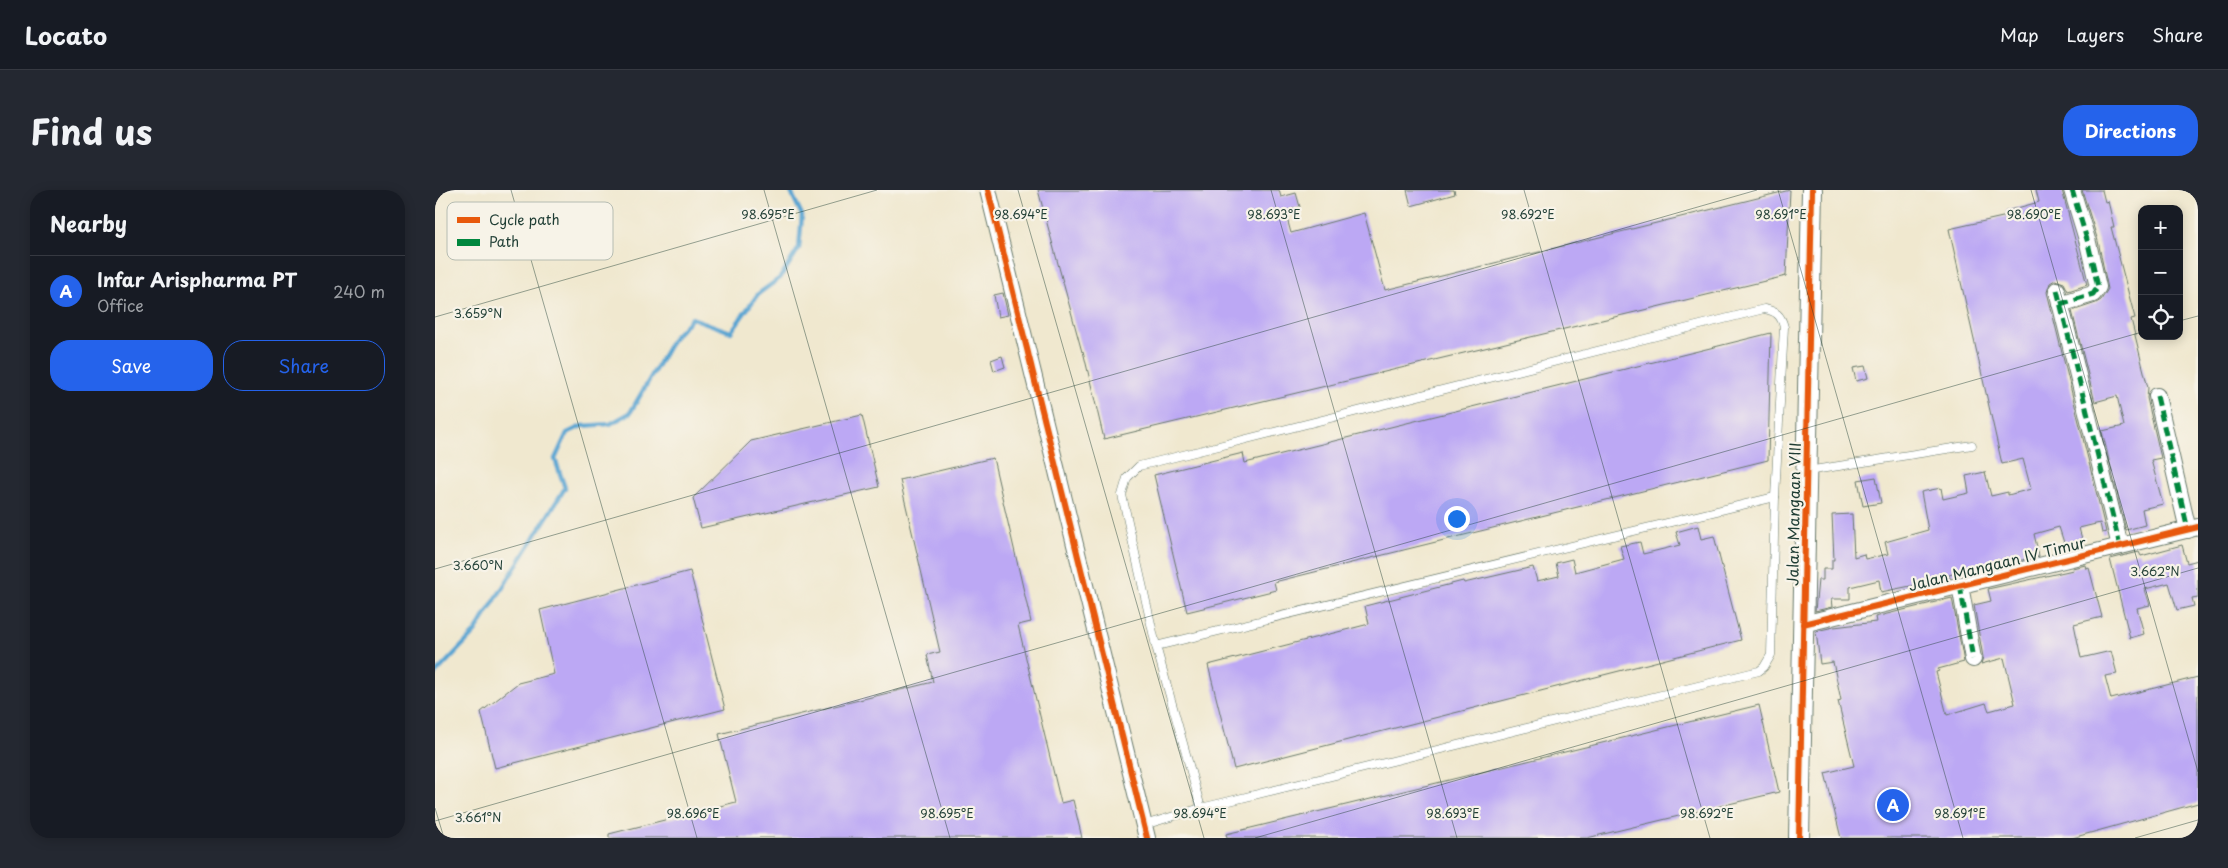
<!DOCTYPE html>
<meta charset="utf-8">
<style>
body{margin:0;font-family:"Playpen Sans",sans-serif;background:#242831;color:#f1f3f6}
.controls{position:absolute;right:15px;top:15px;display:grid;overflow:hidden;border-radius:10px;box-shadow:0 2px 12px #0003}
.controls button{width:45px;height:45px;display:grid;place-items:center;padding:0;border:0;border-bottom:1px solid #363941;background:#171b24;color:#f1f3f6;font:25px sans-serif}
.you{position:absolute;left:1021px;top:328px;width:18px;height:18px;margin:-12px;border:4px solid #fff;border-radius:50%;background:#1a73e8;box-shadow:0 0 0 8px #1a73e833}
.badge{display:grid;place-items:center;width:32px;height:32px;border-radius:50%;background:#2563eb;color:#fff;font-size:16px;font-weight:700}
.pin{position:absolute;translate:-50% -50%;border:2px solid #fff;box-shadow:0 1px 5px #0006}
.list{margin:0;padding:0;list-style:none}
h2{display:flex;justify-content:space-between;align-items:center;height:65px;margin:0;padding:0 20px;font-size:21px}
h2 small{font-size:16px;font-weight:400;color:#9ea1a6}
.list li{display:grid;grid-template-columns:32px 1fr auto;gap:15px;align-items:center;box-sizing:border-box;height:70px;padding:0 20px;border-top:1px solid #363941}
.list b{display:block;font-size:19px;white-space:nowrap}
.list p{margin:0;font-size:16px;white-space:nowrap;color:#9ea1a6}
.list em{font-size:16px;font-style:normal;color:#9ea1a6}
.actions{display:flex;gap:10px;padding:15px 20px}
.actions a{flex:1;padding:11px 0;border:1px solid #2563eb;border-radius:20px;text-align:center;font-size:18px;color:#2563eb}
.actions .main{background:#2563eb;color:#fff}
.icon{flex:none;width:28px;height:28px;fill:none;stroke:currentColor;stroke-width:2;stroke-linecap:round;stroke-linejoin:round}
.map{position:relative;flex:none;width:1763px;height:648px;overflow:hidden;border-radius:20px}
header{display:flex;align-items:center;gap:30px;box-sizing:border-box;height:70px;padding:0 25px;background:#171b24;border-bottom:1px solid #363941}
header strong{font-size:24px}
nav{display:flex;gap:28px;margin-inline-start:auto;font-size:18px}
.intro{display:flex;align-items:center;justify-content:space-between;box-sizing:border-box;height:120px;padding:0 30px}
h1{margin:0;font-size:35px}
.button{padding:12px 22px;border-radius:20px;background:#2563eb;color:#fff;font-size:18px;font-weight:700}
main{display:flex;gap:30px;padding:0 30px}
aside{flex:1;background:#171b24;border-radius:20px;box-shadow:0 2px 12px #0003}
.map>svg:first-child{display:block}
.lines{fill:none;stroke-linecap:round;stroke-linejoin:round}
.stream{stroke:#5aa5d2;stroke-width:4.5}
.building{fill:#bca8f4}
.service-casing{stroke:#68796a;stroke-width:9}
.minor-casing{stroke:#68796a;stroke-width:18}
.tertiary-casing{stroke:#68796a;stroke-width:22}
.service{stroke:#fff;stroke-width:8}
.minor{stroke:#fff;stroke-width:16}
.tertiary{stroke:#fff;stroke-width:20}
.quiet{stroke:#00873e;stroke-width:5;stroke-dasharray:10 5;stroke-linecap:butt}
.cycleway-casing{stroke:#f7f3e8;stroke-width:9}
.cycleway{stroke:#e8590c;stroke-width:6}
.ticks{fill:none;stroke:#1f3d34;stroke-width:1;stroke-opacity:0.45}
.labels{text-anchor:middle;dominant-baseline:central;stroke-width:4.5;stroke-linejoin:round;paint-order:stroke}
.street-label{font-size:15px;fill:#1f3d34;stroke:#f7f3e8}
.key{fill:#f7f3e8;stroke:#b6bcb2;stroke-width:1}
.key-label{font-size:14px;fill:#1f3d34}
.ticks-label{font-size:12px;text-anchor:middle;fill:#1f3d34;stroke:#f7f3e8;stroke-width:4.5;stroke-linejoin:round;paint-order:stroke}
</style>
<header>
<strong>Locato</strong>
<nav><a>Map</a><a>Layers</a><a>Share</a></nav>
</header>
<div class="intro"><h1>Find us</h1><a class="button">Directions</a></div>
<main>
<aside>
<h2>Nearby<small></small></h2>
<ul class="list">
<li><span class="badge">A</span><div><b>Infar Arispharma PT</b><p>Office</p></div><em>240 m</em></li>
</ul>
<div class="actions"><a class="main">Save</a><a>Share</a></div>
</aside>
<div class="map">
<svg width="1763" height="648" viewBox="0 0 1763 648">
<rect width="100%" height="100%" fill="#f7f3e8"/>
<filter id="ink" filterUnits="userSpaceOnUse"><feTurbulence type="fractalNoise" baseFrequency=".02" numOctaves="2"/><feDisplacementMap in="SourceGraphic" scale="10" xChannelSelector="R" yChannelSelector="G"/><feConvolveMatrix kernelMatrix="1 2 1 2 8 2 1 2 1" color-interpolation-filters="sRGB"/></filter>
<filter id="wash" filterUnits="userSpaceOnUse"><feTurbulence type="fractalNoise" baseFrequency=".0096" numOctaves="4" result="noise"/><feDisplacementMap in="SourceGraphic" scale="20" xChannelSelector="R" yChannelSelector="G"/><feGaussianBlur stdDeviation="1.12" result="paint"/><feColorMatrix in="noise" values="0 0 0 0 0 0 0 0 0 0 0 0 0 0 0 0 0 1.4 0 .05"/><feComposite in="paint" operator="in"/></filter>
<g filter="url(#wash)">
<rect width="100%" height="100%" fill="#f0e8cf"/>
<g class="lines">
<polyline class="stream" points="0,484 40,442 130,298 120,269 132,243 147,236 175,234 195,223 239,147 257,128 296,142 323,104 345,88 364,58 367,25 355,0"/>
</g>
<g id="blocks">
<g class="building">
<polygon points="603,0 844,0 846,7 861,3 865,17 850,21 856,43 929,23 950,100 1355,0 1351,86 669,249 648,161 647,162"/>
<polygon points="972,0 1019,0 1020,4 976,16"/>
<polygon points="1601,0 1627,0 1652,95 1633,101 1629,93 1620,90 1615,93 1612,102 1671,342 1667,343 1665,333 1644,338 1647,349 1644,350 1645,356 1631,359 1624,337 1599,344 1604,366 1554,378 1553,376 1523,382 1514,385 1515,388 1446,402 1444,390 1415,397 1415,409 1396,409 1397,417 1380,421 1383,390 1388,390 1388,379 1397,379 1397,370 1399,370 1397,325 1417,324 1419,367 1429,364 1430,369 1453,364 1450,352 1493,340 1486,302 1506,298 1508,309 1534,303 1531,286 1550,282 1556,306 1573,302 1573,305 1596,299 1588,269 1567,274 1514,39 1572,26 1571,21 1604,12"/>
<polygon points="1647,0 1667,0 1670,12 1673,11 1679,37 1676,37 1700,128 1696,129 1713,198 1712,208 1726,268 1716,270 1728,314 1707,319 1710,335 1691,340 1667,241 1689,236 1682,206 1660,212 1637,121 1661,113 1666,110 1673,99 1663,51"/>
<polygon points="568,103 573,125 563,127 559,105"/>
<polygon points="1336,143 1333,270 839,392 841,400 752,422 719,285 808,263 810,273"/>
<polygon points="567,166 570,177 559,181 556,170"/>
<polygon points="1430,176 1433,188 1421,191 1418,178"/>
<polygon points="427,225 444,297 266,338 258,308 316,251"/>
<polygon points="558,268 596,432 583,435 626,613 638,610 647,648 174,648 174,644 301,612 284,544 498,492 492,465 505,462 465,290"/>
<polygon points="1441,287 1446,313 1428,316 1423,290"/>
<polygon points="1263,336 1266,349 1279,346 1306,450 799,579 773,475 934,434 930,416 1028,391 1029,393 1098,377 1102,391 1124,386 1121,373 1137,369 1140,382 1189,369 1185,356 1205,352 1208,364 1245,355 1241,342"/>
<polygon points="1747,355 1752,373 1763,370 1763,407 1757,408 1759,416 1742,420 1734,393 1710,399 1715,415 1702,418 1709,444 1695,448 1675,369 1704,362 1706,366"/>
<polygon points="1651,375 1652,379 1654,378 1667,427 1639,434 1646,468 1676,461 1682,484 1670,486 1676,509 1763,487 1763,613 1637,648 1406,648 1390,583 1419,576 1403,511 1406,510 1398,472 1385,474 1381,441 1399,437 1441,432 1440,427 1517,408 1529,472 1503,479 1504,481 1501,482 1512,525 1551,513 1554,521 1580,514 1569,468 1546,474 1548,467 1539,415 1556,411 1553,399 1638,380 1637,378"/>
<polygon points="255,381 290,519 60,578 46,522 83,493 119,484 105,420"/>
<polygon points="1324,515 1344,602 1152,648 792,648 791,644"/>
</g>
</g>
</g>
<g filter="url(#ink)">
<use href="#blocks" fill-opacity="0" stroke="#68796a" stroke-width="1"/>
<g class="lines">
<g class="service-casing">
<g id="service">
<polyline points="1372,281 1537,255"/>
<polyline points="766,618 721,456 1340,307"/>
<path d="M709,635l57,-17 558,-137 5,-4 7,-12 4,-158 9,-170c-3,-12 -8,-16 -20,-18l-625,157 -12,12 -5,17 34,151"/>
</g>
</g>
<g class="minor-casing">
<g id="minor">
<polyline points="553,0 712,648"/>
<polyline points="1622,100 1685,356"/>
<polyline points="1625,114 1658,104 1663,97 1653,53 1637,0"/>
<polyline points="1722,206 1753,340"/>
<polyline points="1525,395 1538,469"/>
<polyline points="1368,434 1763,337"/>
</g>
</g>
<g class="tertiary-casing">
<polyline id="tertiary" points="1364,648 1377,0"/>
</g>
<use href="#service" class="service"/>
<use href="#minor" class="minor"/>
<use href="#tertiary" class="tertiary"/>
<g class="quiet">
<polyline points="1622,100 1685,356"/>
<polyline points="1625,114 1658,104 1663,97 1653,53 1637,0"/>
<polyline points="1722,206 1753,340"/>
<polyline points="1525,395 1538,469"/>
</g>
<g class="cycleway-casing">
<g id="cycleway">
<polyline points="553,0 712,648"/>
<polyline points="1368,434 1763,337"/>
<polyline points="1364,648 1377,0"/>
</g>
</g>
<use href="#cycleway" class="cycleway"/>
</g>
</g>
<path class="ticks" d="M76,0l186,648M329,0l186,648M583,0l186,648M836,0l186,648M1089,0l186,648M1343,0l185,648M1596,0l167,582M0,127l442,-127M1744,131l19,-5M0,379l1322,-379M0,618l9,30M0,631l1707,-489M820,648l943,-270M1700,648l63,-18"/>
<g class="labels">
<g class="street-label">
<text transform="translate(1358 324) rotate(-89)">Jalan Mangaan VIII</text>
<text transform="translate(1562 373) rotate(-14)">Jalan Mangaan IV Timur</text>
</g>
</g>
<rect x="12" y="12" width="166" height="58" rx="8" class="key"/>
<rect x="22" y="27" width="23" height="6" fill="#e8590c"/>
<rect x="22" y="49" width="23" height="7" fill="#00873e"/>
<g class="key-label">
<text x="54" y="35">Cycle path</text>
<text x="54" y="57">Path</text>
</g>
<g class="ticks-label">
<text x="333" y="29">98.695°E</text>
<text x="586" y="29">98.694°E</text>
<text x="839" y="29">98.693°E</text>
<text x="1093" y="29">98.692°E</text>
<text x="1346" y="29">98.691°E</text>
<text x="1599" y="29">98.690°E</text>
<text x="43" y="128">3.659°N</text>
<text x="43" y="380">3.660°N</text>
<text x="1720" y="386">3.662°N</text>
<text x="258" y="628">98.696°E</text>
<text x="512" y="628">98.695°E</text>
<text x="765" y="628">98.694°E</text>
<text x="1018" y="628">98.693°E</text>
<text x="1272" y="628">98.692°E</text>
<text x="1525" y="628">98.691°E</text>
<text x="43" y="632">3.661°N</text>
</g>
</svg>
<div class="controls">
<button>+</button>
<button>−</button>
<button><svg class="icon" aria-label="locate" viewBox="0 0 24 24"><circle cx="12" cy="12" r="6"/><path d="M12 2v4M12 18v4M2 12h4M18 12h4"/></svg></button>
</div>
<div class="you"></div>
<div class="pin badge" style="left:1458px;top:615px">A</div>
</div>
</main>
